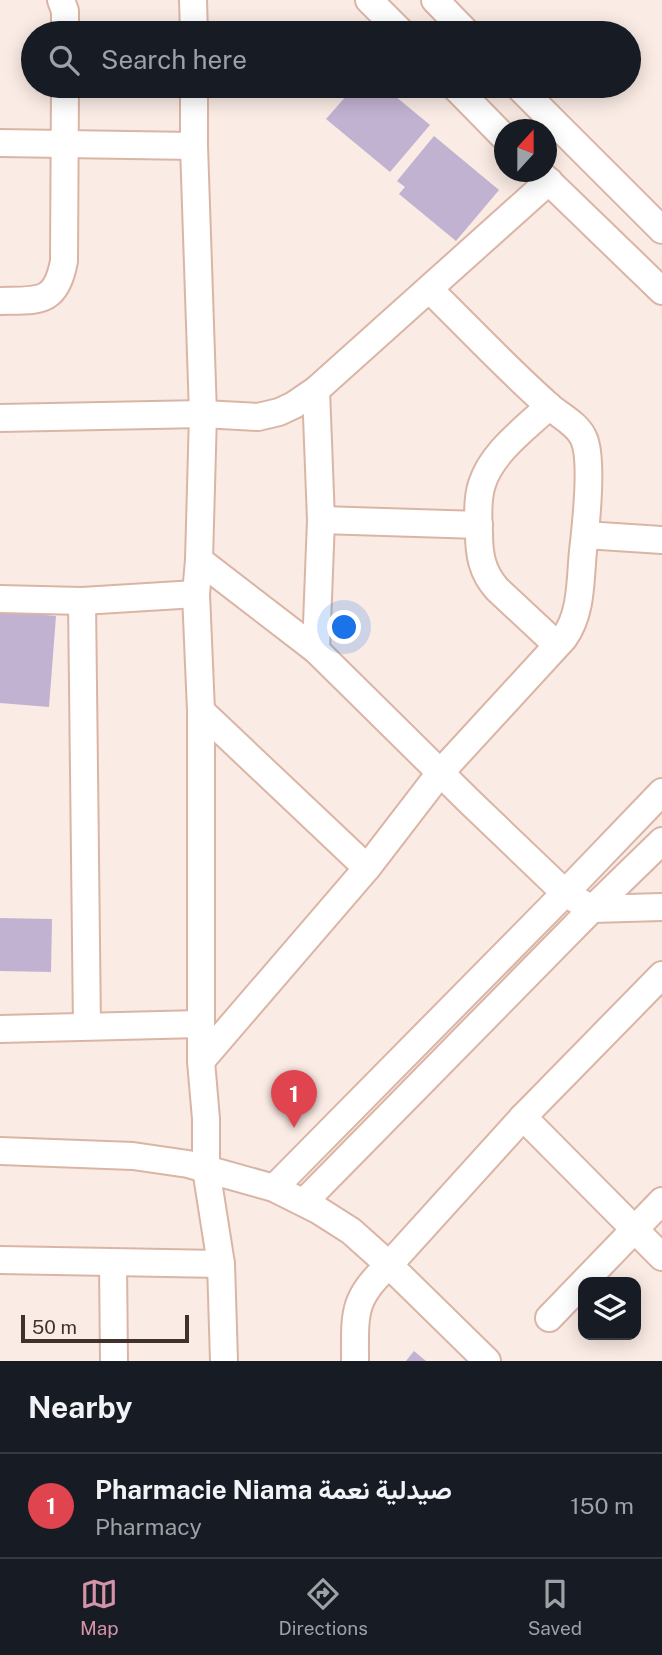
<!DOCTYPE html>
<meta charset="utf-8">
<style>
body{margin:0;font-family:"Public Sans",Vazirmatn,sans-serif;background:#242831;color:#f1f3f6}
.controls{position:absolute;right:21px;bottom:21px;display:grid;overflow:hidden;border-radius:14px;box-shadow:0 4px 18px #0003}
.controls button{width:63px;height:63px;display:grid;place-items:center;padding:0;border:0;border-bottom:2px solid #363941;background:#171b24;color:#f1f3f6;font:35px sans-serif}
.compass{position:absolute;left:494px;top:119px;width:63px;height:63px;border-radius:50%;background:#171b24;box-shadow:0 4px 18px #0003;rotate:21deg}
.scale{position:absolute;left:21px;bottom:18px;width:168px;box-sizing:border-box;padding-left:7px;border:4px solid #40322b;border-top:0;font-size:19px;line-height:24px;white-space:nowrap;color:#40322b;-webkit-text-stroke:5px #faebe4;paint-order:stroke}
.you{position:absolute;left:345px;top:628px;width:24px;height:24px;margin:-18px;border:5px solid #fff;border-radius:50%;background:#1a73e8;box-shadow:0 0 0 10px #1a73e833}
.badge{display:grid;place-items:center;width:46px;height:46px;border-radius:50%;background:#d493a6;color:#fff;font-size:23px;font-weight:700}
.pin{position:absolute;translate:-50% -58px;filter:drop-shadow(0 2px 4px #0008)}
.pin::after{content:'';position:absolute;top:37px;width:24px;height:21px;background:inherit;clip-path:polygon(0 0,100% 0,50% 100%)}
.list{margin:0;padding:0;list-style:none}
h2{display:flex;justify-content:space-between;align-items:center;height:91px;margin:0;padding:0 28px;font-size:30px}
h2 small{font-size:23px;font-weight:400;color:#9ea1a6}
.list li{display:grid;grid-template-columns:46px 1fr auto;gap:21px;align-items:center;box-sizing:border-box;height:105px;padding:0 28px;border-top:2px solid #363941}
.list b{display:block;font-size:26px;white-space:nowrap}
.list p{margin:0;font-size:23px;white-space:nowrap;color:#9ea1a6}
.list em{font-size:23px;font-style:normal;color:#9ea1a6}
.icon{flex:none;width:38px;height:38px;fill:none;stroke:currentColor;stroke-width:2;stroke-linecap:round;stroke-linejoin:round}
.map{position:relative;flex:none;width:662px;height:1361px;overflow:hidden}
.search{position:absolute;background:#171b24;box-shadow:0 4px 18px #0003;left:21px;right:21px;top:21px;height:77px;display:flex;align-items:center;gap:18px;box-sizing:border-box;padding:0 24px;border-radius:38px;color:#9ea1a6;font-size:26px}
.sheet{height:196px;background:#171b24}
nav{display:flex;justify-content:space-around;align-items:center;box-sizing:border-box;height:98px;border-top:2px solid #363941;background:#171b24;font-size:19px;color:#9ea1a6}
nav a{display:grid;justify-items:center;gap:4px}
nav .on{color:#d493a6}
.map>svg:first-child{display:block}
.building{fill:#c2b2d2}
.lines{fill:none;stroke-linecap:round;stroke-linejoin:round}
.minor-casing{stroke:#dab5a5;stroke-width:30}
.minor{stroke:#fff;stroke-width:26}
</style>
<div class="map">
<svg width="662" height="1361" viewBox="0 0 662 1361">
<rect width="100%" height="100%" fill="#faebe4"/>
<g class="building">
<polygon points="355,86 383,86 430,125 390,172 326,119"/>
<polygon points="434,136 499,190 456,241 399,194 405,187 397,181"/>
<polygon points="0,611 56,616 49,707 0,703"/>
<polygon points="0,918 52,919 51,972 0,971"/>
<polygon points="414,1351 426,1361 406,1361"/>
</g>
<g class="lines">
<g class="minor-casing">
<g id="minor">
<polyline points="61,0 65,11 65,33"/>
<polyline points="193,0 194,33"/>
<polyline points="369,0 402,33"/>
<polyline points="435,0 467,33"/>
<polyline points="194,86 194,146 203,414 199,560 196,594 201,711 201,1061 206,1119 206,1169 221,1264 224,1361"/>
<polyline points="454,86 504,137"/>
<polyline points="518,86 662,230"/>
<polyline points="0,143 194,146"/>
<polyline points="539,172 662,291"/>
<path d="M0,301c38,-1 56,4 64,-40l1,-175"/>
<path d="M549,406c-24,23 -57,46 -67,78 -5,15 -4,34 -3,49 0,22 3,39 18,56l60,56"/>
<polyline points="0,418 203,414 258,417 279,412 294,405 316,390 549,181"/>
<polyline points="321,520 479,525"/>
<polyline points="585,535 662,540"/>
<polyline points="199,560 316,650 470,802 565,893 592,909 662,907"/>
<polyline points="0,599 82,601 196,594"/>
<polyline points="82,601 87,1026"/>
<polyline points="316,650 321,520 316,390"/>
<polyline points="201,711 367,868"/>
<polyline points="0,1029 200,1024"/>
<path d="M201,1061l166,-193 73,-95 124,-135c18,-25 16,-57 19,-87 3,-26 10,-91 1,-112 -6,-15 -24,-23 -35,-33 -42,-37 -80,-78 -119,-116"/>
<polyline points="523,1117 662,1257"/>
<polyline points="0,1151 133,1156 188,1164 274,1188 318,1210 351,1231 389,1265 487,1361"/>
<polyline points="274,1188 565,893 662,792"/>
<polyline points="304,1202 592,909 662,841"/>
<polyline points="0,1260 221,1264"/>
<polyline points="113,1263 114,1361"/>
<polyline points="549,1318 662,1201"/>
<path d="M355,1361c0,-47 -3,-63 34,-96l134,-148 139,-142"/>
</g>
</g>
<use href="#minor" class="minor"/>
</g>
</svg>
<div class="controls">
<button><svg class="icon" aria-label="layers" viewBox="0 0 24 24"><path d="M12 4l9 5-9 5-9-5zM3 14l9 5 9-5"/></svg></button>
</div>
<svg class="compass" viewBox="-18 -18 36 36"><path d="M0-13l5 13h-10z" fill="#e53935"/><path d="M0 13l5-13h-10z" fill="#9ea1a6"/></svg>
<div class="scale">50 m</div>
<div class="you"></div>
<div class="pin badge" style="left:294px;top:1128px;background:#e0444e">1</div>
<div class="search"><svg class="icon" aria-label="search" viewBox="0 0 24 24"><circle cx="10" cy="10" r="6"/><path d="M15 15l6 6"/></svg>Search here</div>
</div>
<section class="sheet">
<h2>Nearby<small></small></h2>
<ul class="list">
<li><span class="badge" style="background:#e0444e">1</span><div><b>Pharmacie Niama صيدلية نعمة</b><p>Pharmacy</p></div><em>150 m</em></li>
</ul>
</section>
<nav>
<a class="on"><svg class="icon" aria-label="map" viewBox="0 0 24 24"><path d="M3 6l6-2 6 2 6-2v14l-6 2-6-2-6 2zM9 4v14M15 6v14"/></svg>Map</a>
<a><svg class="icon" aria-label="directions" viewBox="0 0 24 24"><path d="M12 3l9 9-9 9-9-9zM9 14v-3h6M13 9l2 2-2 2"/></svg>Directions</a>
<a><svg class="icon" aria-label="saved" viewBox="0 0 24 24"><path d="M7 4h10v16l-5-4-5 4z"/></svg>Saved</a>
</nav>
